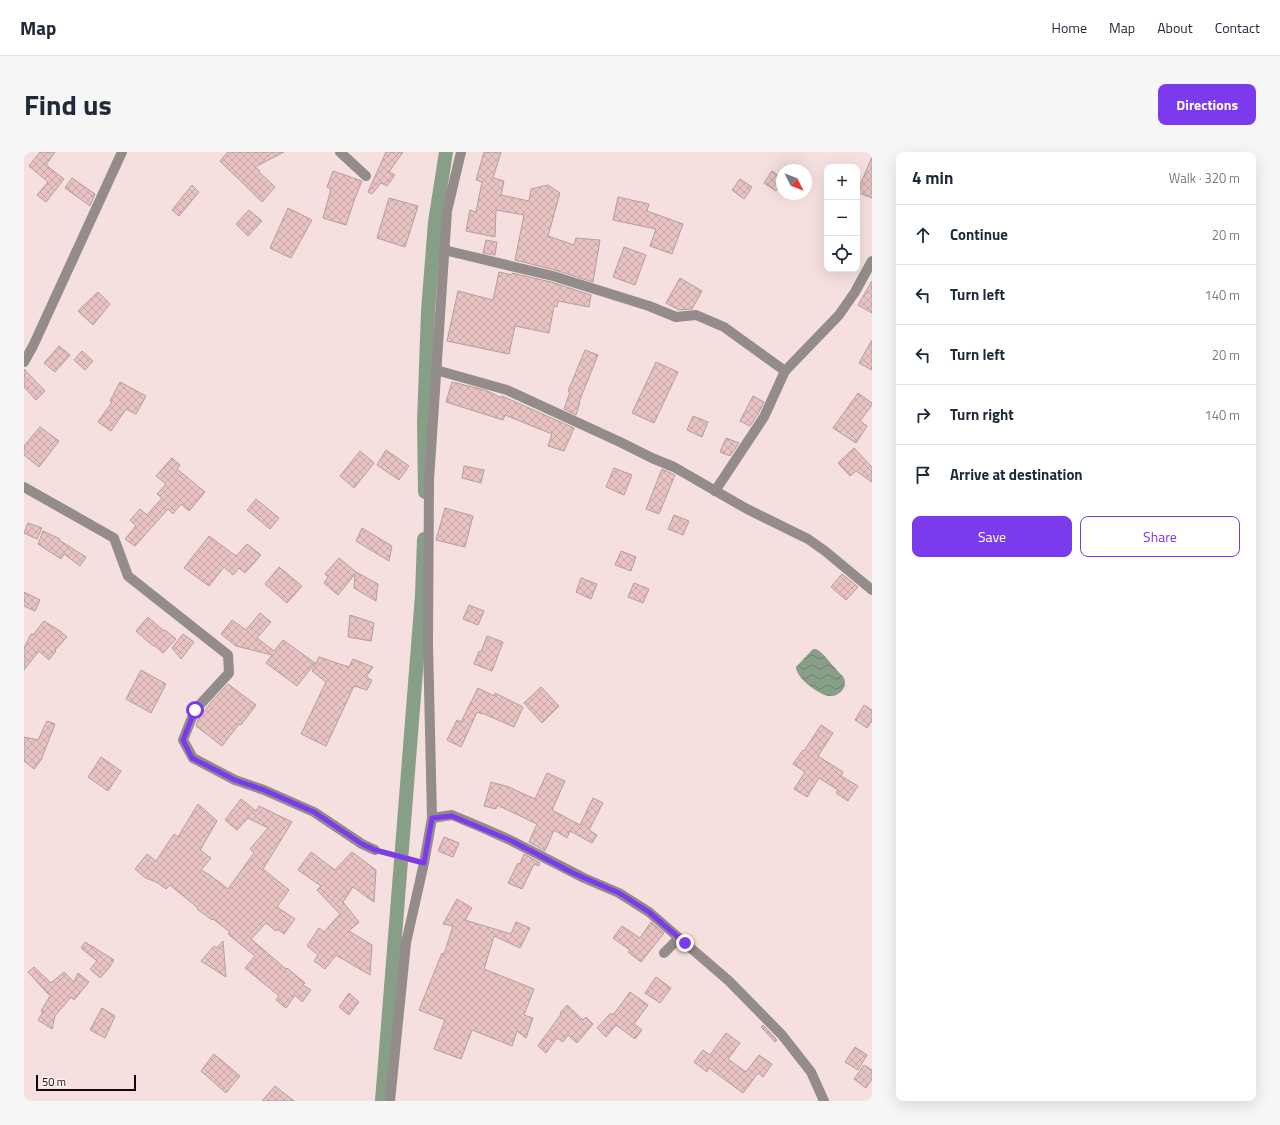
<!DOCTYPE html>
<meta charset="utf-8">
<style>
body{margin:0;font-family:"Titillium Web",sans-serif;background:#f6f6f7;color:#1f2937}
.controls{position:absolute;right:12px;top:12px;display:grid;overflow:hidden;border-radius:8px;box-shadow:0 4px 16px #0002}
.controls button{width:36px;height:36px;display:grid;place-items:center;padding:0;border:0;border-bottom:1px solid #e0e1e3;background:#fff;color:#1f2937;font:20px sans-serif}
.compass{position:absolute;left:752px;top:12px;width:36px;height:36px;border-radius:50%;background:#fff;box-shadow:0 4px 16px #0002;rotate:132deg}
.scale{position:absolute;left:12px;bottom:10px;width:100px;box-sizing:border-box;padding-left:4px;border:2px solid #100909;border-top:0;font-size:11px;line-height:14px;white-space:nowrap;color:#100909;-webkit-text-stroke:3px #fcefef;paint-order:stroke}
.stop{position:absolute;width:12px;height:12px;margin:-9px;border:3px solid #7c3aed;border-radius:50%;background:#fff}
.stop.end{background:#7c3aed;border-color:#fff;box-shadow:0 1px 4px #0008}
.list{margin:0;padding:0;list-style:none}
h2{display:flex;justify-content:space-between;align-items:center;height:52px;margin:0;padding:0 16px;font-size:17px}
h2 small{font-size:13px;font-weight:400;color:#747a83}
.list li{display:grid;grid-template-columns:26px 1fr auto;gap:12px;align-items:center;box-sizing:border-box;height:60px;padding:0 16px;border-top:1px solid #e0e1e3}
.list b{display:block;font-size:15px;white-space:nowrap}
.list em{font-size:13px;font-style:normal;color:#747a83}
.actions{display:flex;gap:8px;padding:12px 16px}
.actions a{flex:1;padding:9px 0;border:1px solid #7c3aed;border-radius:8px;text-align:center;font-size:14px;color:#7c3aed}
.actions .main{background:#7c3aed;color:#fff}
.icon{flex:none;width:22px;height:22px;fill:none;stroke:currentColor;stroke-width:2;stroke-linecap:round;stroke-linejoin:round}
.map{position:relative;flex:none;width:848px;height:949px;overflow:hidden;border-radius:8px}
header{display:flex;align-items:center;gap:24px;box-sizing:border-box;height:56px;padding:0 20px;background:#fff;border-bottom:1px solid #e0e1e3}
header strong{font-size:19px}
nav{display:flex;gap:22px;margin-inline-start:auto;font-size:14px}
.intro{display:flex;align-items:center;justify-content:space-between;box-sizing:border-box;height:96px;padding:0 24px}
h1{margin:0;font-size:28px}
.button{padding:10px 18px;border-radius:8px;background:#7c3aed;color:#fff;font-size:14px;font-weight:700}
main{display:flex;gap:24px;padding:0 24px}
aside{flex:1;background:#fff;border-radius:8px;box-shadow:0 4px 16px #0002}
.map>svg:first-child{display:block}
.water{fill:url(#water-waves)}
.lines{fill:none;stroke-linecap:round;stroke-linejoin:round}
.canal{stroke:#889f87;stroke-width:14}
.building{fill:url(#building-cross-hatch);stroke:#b29e9e}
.lane{stroke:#948b8b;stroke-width:5.5}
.street{stroke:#948b8b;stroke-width:10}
.route{stroke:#7c3aed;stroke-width:5}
</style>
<header>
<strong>Map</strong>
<nav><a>Home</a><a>Map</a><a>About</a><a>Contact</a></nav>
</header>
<div class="intro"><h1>Find us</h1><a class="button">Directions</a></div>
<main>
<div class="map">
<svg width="848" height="949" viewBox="0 0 848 949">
<defs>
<pattern id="water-waves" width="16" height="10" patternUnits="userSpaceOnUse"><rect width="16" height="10" fill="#889f87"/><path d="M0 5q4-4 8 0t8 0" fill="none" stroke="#6e806d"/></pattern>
<pattern id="building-cross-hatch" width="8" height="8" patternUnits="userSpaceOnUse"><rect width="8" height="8" fill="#e9c3c2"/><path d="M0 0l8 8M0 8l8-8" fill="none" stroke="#c7a6a5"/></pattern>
</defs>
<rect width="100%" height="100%" fill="#f5e0df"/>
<path class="water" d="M789,497h3c8,4 13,13 20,20 2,3 6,6 8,9 4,10 -5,19 -15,18 -10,-1 -33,-18 -33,-29z"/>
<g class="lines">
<g class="canal">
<polyline points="401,340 400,270 404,159 411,70 422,0"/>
<polyline points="358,949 398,443 400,387"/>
</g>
</g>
<g class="building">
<polygon points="16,0 31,0 22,13 40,27 22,50 13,43 24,30 5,14"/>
<polygon points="204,0 260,0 231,15 236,19 235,20 251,35 238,50 196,9"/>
<polygon points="362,0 379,0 365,20 371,23 363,34 357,31 348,42 344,40"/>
<polygon points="460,0 477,0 469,26 480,29 477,43 505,49 507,37 524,33 536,41 524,84 550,93 552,86 576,88 569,130 531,118 491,108 500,63 472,58 471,85 442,79 446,58 452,60 458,30 452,28"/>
<polygon points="848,5 848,46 833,40"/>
<polygon points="309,19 338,29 331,46 322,73 299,66 307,37 303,35"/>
<polygon points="748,19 758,26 758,31 752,39 740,31"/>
<polygon points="48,26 71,42 66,54 41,36"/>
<polygon points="716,27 728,35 720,47 708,38"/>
<polygon points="168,33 175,40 155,64 148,58"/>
<polygon points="594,45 625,52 623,59 659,72 648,102 626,94 632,77 589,68"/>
<polygon points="365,46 394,54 381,95 353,86"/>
<polygon points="264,56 288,68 267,106 246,96"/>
<polygon points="225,58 238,69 224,84 212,72"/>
<polygon points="462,88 473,90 471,103 459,101"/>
<polygon points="600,95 622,103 611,133 589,125"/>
<polygon points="475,120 488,123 488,121 527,130 567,143 565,155 534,149 533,155 530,154 525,181 491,174 485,202 423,189 434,139 469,148"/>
<polygon points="656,126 678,139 668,157 655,158 642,151"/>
<polygon points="848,129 848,161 834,153"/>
<polygon points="74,140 86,152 69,173 54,159"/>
<polygon points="848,188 848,218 835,211"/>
<polygon points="35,194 46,203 31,220 20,211"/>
<polygon points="561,198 574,203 555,250 556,250 552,263 540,257 546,240 544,239"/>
<polygon points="58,199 69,209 61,218 50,208"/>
<polygon points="632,210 654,220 630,271 608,261"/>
<polygon points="0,217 21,239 12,248 0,235"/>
<polygon points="96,230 122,244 112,262 102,257 87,279 74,270 88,250 86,249"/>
<polygon points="428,230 461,238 478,246 478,244 550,276 540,299 524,294 528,282 481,263 479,268 422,250"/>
<polygon points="834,241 848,251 848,253 836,269 843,274 832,291 809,276"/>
<polygon points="729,244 740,250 734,262 726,274 716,269"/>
<polygon points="669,264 684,270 678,285 663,278"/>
<polygon points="16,275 35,289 15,315 0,303 0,294"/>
<polygon points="702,286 715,291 706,304 696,300"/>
<polygon points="830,296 848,315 848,330 832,319 826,324 814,311"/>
<polygon points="362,298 385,314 375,328 353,313"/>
<polygon points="336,299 350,311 330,336 316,324"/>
<polygon points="148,306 156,313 153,317 181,340 165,359 157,352 149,362 144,357 111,394 101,387 112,374 106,368 116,357 123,363 138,346 133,342 142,332 132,324"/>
<polygon points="440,314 460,318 457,331 438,326"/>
<polygon points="590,316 608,323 600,343 582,335"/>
<polygon points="638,317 651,323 635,362 622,357"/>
<polygon points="232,347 255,366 246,377 223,358"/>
<polygon points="421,356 449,364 441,395 412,388"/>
<polygon points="650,363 665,369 659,383 644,377"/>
<polygon points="4,371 18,376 13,387 0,381"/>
<polygon points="338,376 368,394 365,409 332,389"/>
<polygon points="19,379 36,387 35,388 62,405 56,414 40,402 37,407 14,392"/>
<polygon points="185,384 212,404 223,392 237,403 221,421 215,416 209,423 200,415 185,434 160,416"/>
<polygon points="597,399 612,405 607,419 591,413"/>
<polygon points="315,406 332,420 354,432 352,449 330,436 331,422 314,443 300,431 304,425 301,422"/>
<polygon points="255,415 278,434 263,451 241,432"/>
<polygon points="818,422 834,435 822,448 807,435"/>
<polygon points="557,426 573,432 567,447 552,440"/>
<polygon points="610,431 625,437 619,451 604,445"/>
<polygon points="0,440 16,448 11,459 0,454"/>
<polygon points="445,453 460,459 454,473 439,467"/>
<polygon points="236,461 247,470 233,486 250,499 259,488 291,511 273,534 242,511 248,503 212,494 197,482 208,468 222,478"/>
<polygon points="326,463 350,471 347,489 324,485"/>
<polygon points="124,465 140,479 141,478 152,487 139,501 130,493 129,494 112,479"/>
<polygon points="20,469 36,479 43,485 31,498 32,499 25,508 15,499 0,518 0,496 7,482 9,483"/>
<polygon points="159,482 170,490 157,507 148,496"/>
<polygon points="463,484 479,490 468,519 450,512 455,499 457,500"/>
<polygon points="295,505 325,515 329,507 349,515 342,525 348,528 343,538 330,534 302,594 277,582 302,530 288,519"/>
<polygon points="117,518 142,532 127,561 102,547"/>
<polygon points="204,532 232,553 217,573 215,572 198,594 172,574 174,568 188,549"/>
<polygon points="517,535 535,554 518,571 500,551"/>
<polygon points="454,536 470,544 471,541 499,555 490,575 458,561 458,562 453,560 437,595 423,588 433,568 437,570"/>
<polygon points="840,553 848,558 848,569 843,576 831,568"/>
<polygon points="23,569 31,572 17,608 10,617 0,609 0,585 14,588"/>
<polygon points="797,573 809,581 794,604 819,620 817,624 834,634 824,649 812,641 814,638 795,626 783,645 770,637 781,620 769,612 779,598 780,599"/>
<polygon points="77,605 97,619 84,639 64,625"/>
<polygon points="523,621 541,629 528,658 556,673 569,646 579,651 565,678 573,683 568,691 546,679 543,686 530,678 521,699 505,690 513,672 473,653 472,657 460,654 467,630 485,635 511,647"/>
<polygon points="217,647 232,659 235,654 268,670 239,717 265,738 253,755 271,767 260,782 253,777 252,779 242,771 227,787 262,817 263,816 281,831 279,833 287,838 278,850 271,843 262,856 252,848 255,844 221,816 231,804 204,782 206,780 189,767 188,768 173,757 174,756 146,733 142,737 134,731 120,725 111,717 123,702 132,709 150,682 154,685 174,652 193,669 176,698 187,706 177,718 186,723 204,737 230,701 226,697 244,676 224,666 213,678 201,668"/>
<polygon points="420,685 435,691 429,705 414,699"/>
<polygon points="287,700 311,718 328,700 352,718 350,750 329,735 319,750 335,770 325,779 348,793 346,823 312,803 301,817 290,809 294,803 283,794 295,776 300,780 316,762 293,738 297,734 274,718"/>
<polygon points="500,702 516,711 515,714 510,712 498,737 484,731 494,711 496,712"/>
<polygon points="433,747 448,756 441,768 487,782 492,770 506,776 496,796 470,784 460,817 510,837 500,863 509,866 502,886 493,879 488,894 448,878 437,907 410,897 421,868 395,858 418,801 420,802 429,774 419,772"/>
<polygon points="627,770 640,781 617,810 604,800 606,798 589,786 598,774 616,786"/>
<polygon points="199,789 202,825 177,809 190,794 193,796"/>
<polygon points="61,790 90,808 85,816 76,826 66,817 73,809 57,796"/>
<polygon points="10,815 27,831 40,820 50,830 54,821 65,830 50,848 47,845 31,864 28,877 14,868 19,860 17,859 26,844 4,820"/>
<polygon points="632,825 647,836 636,851 621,841"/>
<polygon points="606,840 624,853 610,872 618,878 611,887 592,873 582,885 573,876 587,861 589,863"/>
<polygon points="325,841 335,850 325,863 315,855"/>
<polygon points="543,853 559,868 562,865 569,872 553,891 544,883 539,890 533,886 522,901 514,894 537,862 536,861"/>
<polygon points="78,856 91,864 81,886 66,878"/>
<polygon points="739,873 753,888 751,890 737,875"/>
<polygon points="702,881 716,891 704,907 722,920 735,903 748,912 739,925 734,921 719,941 685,916 683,920 670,910 679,898 686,903"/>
<polygon points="831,895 843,903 834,918 821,910"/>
<polygon points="190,902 216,924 202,941 177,919"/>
<polygon points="840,913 848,918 848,927 842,936 830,927"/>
<polygon points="251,934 270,949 238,949"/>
</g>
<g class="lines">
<polyline class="lane" points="351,698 400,711"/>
<g class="street">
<polyline points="316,0 342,24"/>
<polyline points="420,98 529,124 625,154 652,165 672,163 700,175 761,219"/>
<polyline points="0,210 9,194 98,0"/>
<polyline points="412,218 483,238 596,290 628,306 650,315 723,357 784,387 801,399 848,438"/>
<polyline points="0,335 90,386 104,424 204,503 205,521 171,558 159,588 169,606 211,628 240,638 290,660 338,692 351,698"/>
<polyline points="691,339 740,265 761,219 815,163 831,140 848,109"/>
<polyline points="408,666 428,663 459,676 488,689 560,726 595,741 625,760 705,829 758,883 787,920 800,949"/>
<polyline points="640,801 655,786"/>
<polyline points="366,949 382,791 400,711 408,666 404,492 405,328 423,59 437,0"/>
</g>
</g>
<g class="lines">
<polyline class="route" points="171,558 159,588 168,606 211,628 240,638 290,660 338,692 351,698 400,711 408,666 428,664 488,689 549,721 595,741 625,760 661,791"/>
</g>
</svg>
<div class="controls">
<button>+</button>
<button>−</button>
<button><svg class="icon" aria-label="locate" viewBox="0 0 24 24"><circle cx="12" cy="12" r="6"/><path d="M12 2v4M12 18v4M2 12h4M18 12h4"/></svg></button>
</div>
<svg class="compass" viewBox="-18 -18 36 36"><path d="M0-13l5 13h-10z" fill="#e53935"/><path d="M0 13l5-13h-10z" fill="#747a83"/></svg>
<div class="scale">50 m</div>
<div class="stop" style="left:171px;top:558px"></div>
<div class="stop end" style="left:661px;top:791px"></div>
</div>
<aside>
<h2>4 min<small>Walk · 320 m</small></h2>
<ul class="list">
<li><svg class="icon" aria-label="ahead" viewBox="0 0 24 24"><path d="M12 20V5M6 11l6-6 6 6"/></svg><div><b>Continue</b></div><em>20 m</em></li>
<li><svg class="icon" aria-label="left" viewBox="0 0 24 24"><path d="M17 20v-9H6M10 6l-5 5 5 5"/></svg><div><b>Turn left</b></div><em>140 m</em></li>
<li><svg class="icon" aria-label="left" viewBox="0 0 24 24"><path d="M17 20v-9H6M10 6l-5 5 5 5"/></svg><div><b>Turn left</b></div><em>20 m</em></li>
<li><svg class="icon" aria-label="right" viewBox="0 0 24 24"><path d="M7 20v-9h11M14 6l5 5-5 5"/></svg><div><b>Turn right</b></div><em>140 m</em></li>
<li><svg class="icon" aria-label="arrive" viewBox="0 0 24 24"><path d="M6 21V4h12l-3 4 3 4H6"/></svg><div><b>Arrive at destination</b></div></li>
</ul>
<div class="actions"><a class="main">Save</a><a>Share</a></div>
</aside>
</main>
